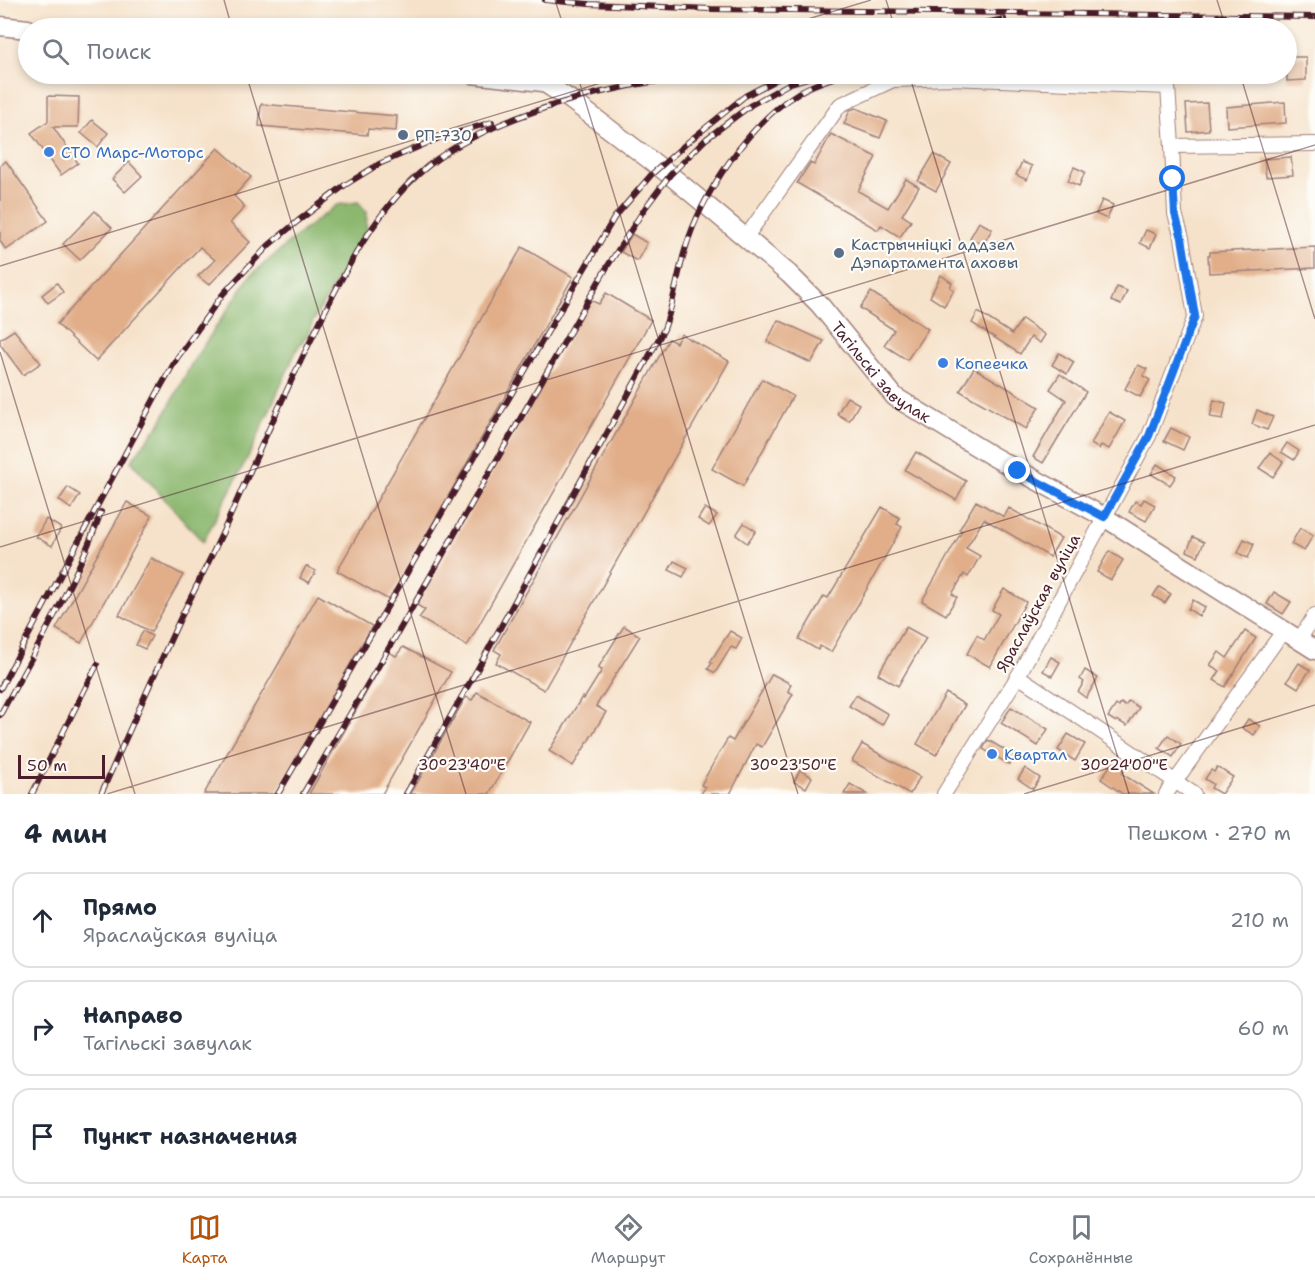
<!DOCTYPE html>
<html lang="ru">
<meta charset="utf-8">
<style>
body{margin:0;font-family:"Shantell Sans",sans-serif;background:#f6f6f7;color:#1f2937}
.scale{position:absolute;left:18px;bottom:15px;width:87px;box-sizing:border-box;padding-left:6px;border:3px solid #4a1f2b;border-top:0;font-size:16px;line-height:21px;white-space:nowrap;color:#4a1f2b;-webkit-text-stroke:4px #fdfcf7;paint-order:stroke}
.stop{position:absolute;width:18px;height:18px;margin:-14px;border:4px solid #1a73e8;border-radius:50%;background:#fff}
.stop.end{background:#1a73e8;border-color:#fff;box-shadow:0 2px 6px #0008}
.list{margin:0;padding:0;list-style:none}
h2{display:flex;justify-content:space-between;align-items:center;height:78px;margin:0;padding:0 24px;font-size:26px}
h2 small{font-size:20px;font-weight:400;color:#747a83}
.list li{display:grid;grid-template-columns:39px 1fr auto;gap:18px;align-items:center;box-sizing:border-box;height:96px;margin:0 12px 12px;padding:0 12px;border:2px solid #e0e1e3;border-radius:18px}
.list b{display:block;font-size:22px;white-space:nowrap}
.list p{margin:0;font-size:20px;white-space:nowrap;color:#747a83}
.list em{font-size:20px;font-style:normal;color:#747a83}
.icon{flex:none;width:33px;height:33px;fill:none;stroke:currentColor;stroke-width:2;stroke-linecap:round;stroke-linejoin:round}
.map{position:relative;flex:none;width:1315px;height:794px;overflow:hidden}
.search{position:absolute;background:#fff;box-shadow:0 3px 9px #0003;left:18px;right:18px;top:18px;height:66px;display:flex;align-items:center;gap:15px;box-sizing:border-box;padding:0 21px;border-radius:33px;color:#747a83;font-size:22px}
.sheet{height:402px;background:#fff}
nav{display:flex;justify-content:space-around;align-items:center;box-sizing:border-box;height:84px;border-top:2px solid #e0e1e3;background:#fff;font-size:16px;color:#747a83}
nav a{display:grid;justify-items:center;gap:3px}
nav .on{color:#b45309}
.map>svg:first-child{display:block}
.forest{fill:#8bb76e;stroke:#6a6b4c;stroke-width:1.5}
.building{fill:#e1ae89}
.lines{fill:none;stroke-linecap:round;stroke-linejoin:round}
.minor-casing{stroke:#a0807a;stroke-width:16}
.major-casing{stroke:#a0807a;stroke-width:21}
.minor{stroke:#fff;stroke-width:14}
.major{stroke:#fff;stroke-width:18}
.rail-casing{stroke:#4a1f2b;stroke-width:6}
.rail{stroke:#fdfcf7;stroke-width:4;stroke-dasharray:11;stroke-linecap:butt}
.route{stroke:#1a73e8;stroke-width:8}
.ticks{fill:none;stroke:#4a1f2b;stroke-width:1.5;stroke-opacity:0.45}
.service-dot{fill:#5c6f8a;stroke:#fdfcf7;stroke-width:2}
.shop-dot{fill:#3f7fe0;stroke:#fdfcf7;stroke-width:2}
.labels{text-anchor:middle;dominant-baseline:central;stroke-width:4.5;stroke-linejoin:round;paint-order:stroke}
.service-label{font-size:16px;fill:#4e5e75;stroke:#fdfcf7;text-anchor:start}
.shop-label{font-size:16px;fill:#366cbe;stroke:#fdfcf7;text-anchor:start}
.street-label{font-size:16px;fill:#4a1f2b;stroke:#fdfcf7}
.ticks-label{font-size:15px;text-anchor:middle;fill:#4a1f2b;stroke:#fdfcf7;stroke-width:4.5;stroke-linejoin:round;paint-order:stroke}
</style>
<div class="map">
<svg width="1315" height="794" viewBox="0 0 1315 794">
<rect width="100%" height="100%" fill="#fdfcf7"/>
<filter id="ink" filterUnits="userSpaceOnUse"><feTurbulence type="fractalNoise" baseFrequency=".0167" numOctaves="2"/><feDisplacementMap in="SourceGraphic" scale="12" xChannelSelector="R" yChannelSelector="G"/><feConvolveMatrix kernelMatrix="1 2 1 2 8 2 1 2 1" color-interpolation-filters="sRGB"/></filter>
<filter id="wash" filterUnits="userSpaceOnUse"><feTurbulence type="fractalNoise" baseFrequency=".008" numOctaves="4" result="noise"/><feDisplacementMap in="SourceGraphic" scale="24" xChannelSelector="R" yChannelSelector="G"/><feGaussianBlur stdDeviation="1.35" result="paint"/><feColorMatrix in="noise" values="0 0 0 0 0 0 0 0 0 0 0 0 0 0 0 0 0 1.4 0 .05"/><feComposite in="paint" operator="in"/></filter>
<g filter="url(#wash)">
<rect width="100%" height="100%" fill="#f6e2ca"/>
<polygon class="forest" points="358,202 367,212 366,231 313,321 308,334 298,347 252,449 203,542 131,461 161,422 192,363 250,276 305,229 337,205"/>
<g id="blocks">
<g class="building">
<polygon points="1287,57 1306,57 1306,80 1287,81"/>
<polygon points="48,96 79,97 78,127 53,127 78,163 61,175 31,133 48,121"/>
<polygon points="1285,102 1286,123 1227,127 1226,107"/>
<polygon points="1207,103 1209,130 1188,132 1186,104"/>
<polygon points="261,104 397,116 396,131 368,129 367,135 259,126"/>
<polygon points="856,108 887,121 880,138 844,124 850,110"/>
<polygon points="92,120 108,133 98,147 81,133"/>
<polygon points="831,134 876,157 858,191 888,208 906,179 919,187 902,215 911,221 900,237 881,225 878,230 797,183 810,163 814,165"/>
<polygon points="218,148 251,177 234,196 245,207 230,223 250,242 209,285 198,276 215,260 200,247 96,361 57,324"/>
<polygon points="934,154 951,164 936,191 918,181"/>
<polygon points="1291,157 1293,175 1266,177 1264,159"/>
<polygon points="6,161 48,221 6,250 0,241 0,166"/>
<polygon points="129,162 142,176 125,192 112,179"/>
<polygon points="1022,162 1032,166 1027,180 1016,175"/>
<polygon points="1074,167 1085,172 1079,186 1068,181"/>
<polygon points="1102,200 1113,205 1107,219 1096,214"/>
<polygon points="95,211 112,228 80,260 63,244"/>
<polygon points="979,222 992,229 983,245 970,238"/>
<polygon points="1146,230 1156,234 1150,248 1140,243"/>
<polygon points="632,234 647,243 637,261 621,252"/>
<polygon points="522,247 573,277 389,600 337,571"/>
<polygon points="1315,247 1315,268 1209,273 1208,255 1210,255 1210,252"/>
<polygon points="941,275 952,283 950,287 954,290 944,306 930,297"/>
<polygon points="57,283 63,292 48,303 42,295"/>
<polygon points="1117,287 1127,291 1121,305 1111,301"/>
<polygon points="871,292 928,329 907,360 884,345 894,330 860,308"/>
<polygon points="606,293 651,320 467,646 419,618 425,610 417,605 590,300 599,304"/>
<polygon points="978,312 1012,334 1022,319 1045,335 1040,343 1031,337 1020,354 972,323"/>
<polygon points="778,320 824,341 811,363 767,342"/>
<polygon points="14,330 41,363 23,375 0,344 0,339"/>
<polygon points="681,334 729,361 544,690 496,663 501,654 494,650 669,339 676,343"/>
<polygon points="1059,353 1074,362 1067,374 1052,365"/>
<polygon points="1138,365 1147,369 1143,376 1150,380 1140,397 1125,389"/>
<polygon points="974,368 1039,407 1026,429 960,391"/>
<polygon points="1060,374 1086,392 1043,463 1033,457 1066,400 1050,389"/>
<polygon points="762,379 793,396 743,486 712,469"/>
<polygon points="847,397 859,404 849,421 837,414"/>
<polygon points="1214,400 1226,403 1223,419 1210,417"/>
<polygon points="1257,410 1273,417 1267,430 1252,424"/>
<polygon points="1109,412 1125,421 1109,449 1101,445 1099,449 1091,444"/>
<polygon points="1171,428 1189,437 1183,450 1164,441"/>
<polygon points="1287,443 1299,451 1294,460 1281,452"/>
<polygon points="916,452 966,481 956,500 905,470"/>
<polygon points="1270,453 1283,462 1273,477 1259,468"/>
<polygon points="1157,464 1176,476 1170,485 1151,474"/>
<polygon points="68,487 80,495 71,509 59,500"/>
<polygon points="1144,499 1155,505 1146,521 1129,512 1135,501 1141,504"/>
<polygon points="976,501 1004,517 1009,508 1061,538 1050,557 984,519 966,548 980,556 968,577 964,574 952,594 957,597 946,615 922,601 962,531 959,530"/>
<polygon points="127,502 152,516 81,643 56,629"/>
<polygon points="882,507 900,518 897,524 902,527 831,652 820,646 818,650 799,639 824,596 828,598"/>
<polygon points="705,508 717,515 709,526 698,519"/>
<polygon points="46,519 61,528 52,546 36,537"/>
<polygon points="744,523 756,531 747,543 736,535"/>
<polygon points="1300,528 1313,535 1304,551 1291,544"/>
<polygon points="1193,537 1204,542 1198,556 1187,551"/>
<polygon points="1244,539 1254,544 1248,558 1238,553"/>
<polygon points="1109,551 1123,560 1111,580 1097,572"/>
<polygon points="151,558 183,575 151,632 119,615"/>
<polygon points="674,561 688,568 683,577 669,570"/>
<polygon points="306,566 316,571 309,583 300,578"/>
<polygon points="1159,587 1171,594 1165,603 1153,596"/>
<polygon points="1004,589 1026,602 990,667 967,654 977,635 984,640 999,614 992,610"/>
<polygon points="1274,592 1291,602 1283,614 1267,604"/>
<polygon points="318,595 372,626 276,794 204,794"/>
<polygon points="1193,600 1205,607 1199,616 1188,609"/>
<polygon points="624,626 640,636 596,706 606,712 573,766 549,751 582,697 584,699 602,670 598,668"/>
<polygon points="906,627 926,638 898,686 878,674"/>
<polygon points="143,631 152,636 145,649 136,645"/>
<polygon points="730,631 742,638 736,649 731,647 715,673 708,669 712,663 710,662"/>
<polygon points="1245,631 1256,638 1225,687 1214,680 1220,671 1210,665 1219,652 1227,658"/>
<polygon points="403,647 451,672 382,794 309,794 389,652 396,656"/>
<polygon points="1051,657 1060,662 1052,676 1043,671"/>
<polygon points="1299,663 1310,670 1298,688 1287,681"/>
<polygon points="1085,670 1098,678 1086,698 1078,692 1084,682 1080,679"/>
<polygon points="772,674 791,684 788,691 793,694 762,747 756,744 730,794 701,794 705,787 701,785 714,762 728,738 733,741"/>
<polygon points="477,692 530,722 489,794 411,794 466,697 472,700"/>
<polygon points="946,693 965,705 936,755 917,744"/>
<polygon points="856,695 888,714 882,725 849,706"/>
<polygon points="1129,701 1139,708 1127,726 1117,720 1116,722 1108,717 1116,705 1119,707 1121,703 1125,706"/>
<polygon points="1011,707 1048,729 1038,746 1001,723"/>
<polygon points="1248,719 1260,726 1254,735 1242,728"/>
<polygon points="1068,734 1085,744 1075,761 1058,750"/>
<polygon points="1168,735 1181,744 1173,757 1159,748"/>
<polygon points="988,740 1015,756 1010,765 983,749"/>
<polygon points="862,744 920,777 910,794 852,761"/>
<polygon points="1112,763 1124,771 1122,774 1154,794 1123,794 1101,779"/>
<polygon points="1217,767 1233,777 1221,794 1211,788 1213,784 1205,779 1211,770 1214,772"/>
<polygon points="1025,768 1040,778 1033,789 1018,779"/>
<polygon points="800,770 812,777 806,788 794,782"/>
<polygon points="850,784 867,794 844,794"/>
</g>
</g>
</g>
<g filter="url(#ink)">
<use href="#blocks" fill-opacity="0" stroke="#a0807a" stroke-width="1.5"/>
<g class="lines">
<g class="minor-casing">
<g id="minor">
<polyline points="746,237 840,105 893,80 950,78 1168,87 1172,146 1315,144"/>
<polyline points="1299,640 1315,615"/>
<polyline points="1018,676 1194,794"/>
<polyline points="944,794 1018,676 1149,436 1195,316 1182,238 1175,214 1172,146"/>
<polyline points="1166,794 1284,630"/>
</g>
</g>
<g class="major-casing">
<g id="major">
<polyline points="0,26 28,29"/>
<path id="s1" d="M472,74l71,8 28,18 99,75 119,99 31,31 75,92 97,59 112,61 211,133"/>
</g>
</g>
<use href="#minor" class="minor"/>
<use href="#major" class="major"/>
<g class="rail-casing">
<g id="rail">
<polyline points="545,0 589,4 711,9 1315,17"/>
<polyline points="960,28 1004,19"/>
<polyline points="0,689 160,388 177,358 223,294 269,245 298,221 345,185 379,164 439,138 492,122"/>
<path d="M0,715c35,-64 77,-135 101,-203"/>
<polyline points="32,794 97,665"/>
<path d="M101,794c26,-58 52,-117 79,-175 16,-32 32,-63 47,-96 27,-61 54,-123 84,-183 32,-66 66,-137 126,-181 70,-50 184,-75 268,-85"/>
<polyline points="278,794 614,218 652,174 688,142 745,96 787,74"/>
<polyline points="303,794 400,629 607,267 645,208 670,175 706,139 751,105 790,83 821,74"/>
<path d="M406,794l71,-124 187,-341c10,-26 13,-53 21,-79 16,-55 64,-127 113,-157 14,-9 32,-14 47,-19"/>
</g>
</g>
<use href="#rail" class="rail"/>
</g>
</g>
<g class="lines" filter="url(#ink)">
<polyline class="route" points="1018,471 1104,517 1149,436 1195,316 1182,238 1175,214 1173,179"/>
</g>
<path class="ticks" d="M224,0l8,28M555,0l9,28M886,0l9,28M1217,0l9,28M778,28l93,-28M246,74l220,720M577,74l221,720M909,74l220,720M1240,74l75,245M0,266l630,-192M0,352l135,442M0,547l1315,-402M107,794l1208,-369M1024,794l291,-89"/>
<g class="service-dot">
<circle cx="403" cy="135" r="6"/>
<circle cx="839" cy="253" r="6"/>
</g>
<g class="shop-dot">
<circle cx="49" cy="152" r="6"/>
<circle cx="943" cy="363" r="6"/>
<circle cx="992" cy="754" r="6"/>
</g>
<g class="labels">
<g class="service-label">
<text x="415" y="135">РП-730</text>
<text x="851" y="244">Кастрычніцкі аддзел<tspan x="851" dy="18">Дэпартамента аховы</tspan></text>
</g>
<g class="shop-label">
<text x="61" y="152">СТО Марс-Моторс</text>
<text x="955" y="363">Копеечка</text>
<text x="1004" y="754">Квартал</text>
</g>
<g class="street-label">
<text stroke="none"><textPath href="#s1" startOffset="519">Тагільскі завулак</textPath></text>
<text transform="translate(1038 603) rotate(-61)">Яраслаўская вуліца</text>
</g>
</g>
<g class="ticks-label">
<text x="462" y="770">30°23'40"E</text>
<text x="793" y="770">30°23'50"E</text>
<text x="1124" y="770">30°24'00"E</text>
</g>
</svg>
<div class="scale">50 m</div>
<div class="stop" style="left:1173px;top:179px"></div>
<div class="stop end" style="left:1018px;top:471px"></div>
<div class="search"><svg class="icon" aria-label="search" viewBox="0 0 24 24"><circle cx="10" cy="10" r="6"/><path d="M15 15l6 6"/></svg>Поиск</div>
</div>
<section class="sheet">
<h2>4 мин<small>Пешком · 270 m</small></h2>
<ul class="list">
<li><svg class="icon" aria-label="ahead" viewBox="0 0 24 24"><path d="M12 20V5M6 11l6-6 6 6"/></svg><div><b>Прямо</b><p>Яраслаўская вуліца</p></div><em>210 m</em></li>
<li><svg class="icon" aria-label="right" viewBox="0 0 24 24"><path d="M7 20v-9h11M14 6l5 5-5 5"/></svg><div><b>Направо</b><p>Тагільскі завулак</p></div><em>60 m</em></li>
<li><svg class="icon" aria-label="arrive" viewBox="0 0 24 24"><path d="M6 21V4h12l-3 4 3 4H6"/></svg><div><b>Пункт назначения</b></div></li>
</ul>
</section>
<nav>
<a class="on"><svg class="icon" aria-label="map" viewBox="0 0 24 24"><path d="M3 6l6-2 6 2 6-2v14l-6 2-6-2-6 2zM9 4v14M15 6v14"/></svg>Карта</a>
<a><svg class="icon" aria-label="directions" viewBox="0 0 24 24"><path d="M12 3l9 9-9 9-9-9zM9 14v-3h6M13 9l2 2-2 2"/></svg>Маршрут</a>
<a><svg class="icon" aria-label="saved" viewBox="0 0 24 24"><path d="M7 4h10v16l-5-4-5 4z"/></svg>Сохранённые</a>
</nav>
